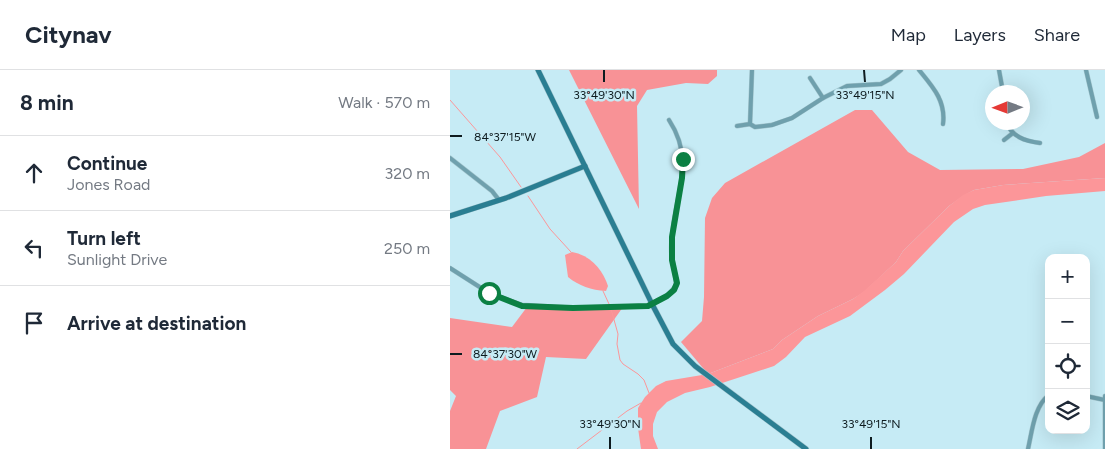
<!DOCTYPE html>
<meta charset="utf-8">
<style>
body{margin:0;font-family:Figtree,sans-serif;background:#f6f6f7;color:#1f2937}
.controls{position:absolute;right:15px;bottom:15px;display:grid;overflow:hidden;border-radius:10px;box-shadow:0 5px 20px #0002}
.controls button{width:45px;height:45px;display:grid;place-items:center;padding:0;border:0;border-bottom:1px solid #e0e1e3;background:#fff;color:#1f2937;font:25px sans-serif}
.compass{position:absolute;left:535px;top:15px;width:45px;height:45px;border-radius:50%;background:#fff;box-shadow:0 5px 20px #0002;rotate:269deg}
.stop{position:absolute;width:15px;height:15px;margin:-11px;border:4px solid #0b8043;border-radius:50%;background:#fff}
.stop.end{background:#0b8043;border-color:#fff;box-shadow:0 1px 5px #0008}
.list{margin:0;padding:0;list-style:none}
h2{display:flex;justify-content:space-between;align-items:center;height:65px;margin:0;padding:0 20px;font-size:21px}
h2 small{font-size:16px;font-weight:400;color:#747a83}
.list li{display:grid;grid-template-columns:32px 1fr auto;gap:15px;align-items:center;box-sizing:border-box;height:75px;padding:0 20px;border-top:1px solid #e0e1e3}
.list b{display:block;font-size:19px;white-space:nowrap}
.list p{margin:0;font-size:16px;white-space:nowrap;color:#747a83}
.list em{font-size:16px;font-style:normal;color:#747a83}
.icon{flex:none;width:28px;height:28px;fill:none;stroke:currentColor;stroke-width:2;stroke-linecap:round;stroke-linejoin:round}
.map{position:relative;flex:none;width:655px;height:379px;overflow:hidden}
header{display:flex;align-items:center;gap:30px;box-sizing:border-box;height:70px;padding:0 25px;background:#fff;border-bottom:1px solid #e0e1e3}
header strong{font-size:24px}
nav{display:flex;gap:28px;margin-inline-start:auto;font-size:18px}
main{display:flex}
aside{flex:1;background:#fff}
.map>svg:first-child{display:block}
.forest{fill:#f89296}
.water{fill:#fc9699}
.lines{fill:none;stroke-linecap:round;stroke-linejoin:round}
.stream{stroke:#fc9699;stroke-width:1}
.street-casing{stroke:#a5c6ce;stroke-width:5}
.secondary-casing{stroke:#a5c6ce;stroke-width:6}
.street{stroke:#6fa0ad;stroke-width:4}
.secondary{stroke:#2a7e92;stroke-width:5}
.route{stroke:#0b8043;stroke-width:6}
.ticks{fill:none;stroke:#0e1b1f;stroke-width:2}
.ticks-label{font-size:12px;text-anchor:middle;fill:#0e1b1f;stroke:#c6ebf5;stroke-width:5;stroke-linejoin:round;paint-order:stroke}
</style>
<header>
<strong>Citynav</strong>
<nav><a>Map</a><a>Layers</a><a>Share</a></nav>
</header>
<main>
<aside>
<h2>8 min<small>Walk · 570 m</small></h2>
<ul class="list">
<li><svg class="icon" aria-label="ahead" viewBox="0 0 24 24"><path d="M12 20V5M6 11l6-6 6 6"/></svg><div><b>Continue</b><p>Jones Road</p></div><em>320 m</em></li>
<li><svg class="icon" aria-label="left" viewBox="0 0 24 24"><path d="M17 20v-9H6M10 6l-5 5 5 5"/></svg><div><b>Turn left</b><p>Sunlight Drive</p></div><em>250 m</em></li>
<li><svg class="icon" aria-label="arrive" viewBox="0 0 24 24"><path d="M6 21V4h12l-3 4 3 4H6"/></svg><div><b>Arrive at destination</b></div></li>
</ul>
</aside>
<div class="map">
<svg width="655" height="379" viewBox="0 0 655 379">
<rect width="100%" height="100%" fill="#c6ebf5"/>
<g class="forest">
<polygon points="119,0 267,0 267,6 258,14 236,13 197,20 187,36 189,139"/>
<polygon points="405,40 422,40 458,82 490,100 573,99 629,87 655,73 655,108 553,115 524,120 513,126 499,136 453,181 446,192 414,222 403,229 368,246 332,270 323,279 258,304 231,272 252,251 254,227 255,148 262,128 275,113"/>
<polygon points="77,237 173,237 136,289 96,287 87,327 50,341 36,379 0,379 0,341 6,326 0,320 0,248 62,257"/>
</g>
<g class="water">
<polygon points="655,108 655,121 596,126 535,135 523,139 504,152 454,204 435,220 400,246 355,267 336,287 324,296 260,317 235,323 217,332 207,342 203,354 203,366 208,379 191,379 188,358 188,338 195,327 206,316 216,311 258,304 323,279 332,270 368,246 403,229 414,221 446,192 453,181 499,136 513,125 524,120 553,115"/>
<path d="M122,182c18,3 31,18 36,34l-2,5c-15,-1 -27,-5 -38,-14l-3,-22z"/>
</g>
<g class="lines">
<g class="stream">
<polyline points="0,30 50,87 71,117"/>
<polyline points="78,126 100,159 121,182"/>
<polyline points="153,221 159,234"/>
<polyline points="161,239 168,264 167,274 170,290 173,294 188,304 194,310 199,323"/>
<polyline points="127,379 177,341 191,333"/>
</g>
<g class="street-casing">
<g id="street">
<polyline points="302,0 300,54 305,57 322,55 342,48 373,28 397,16 431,14 440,9 451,0"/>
<path d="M469,0c14,17 27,31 24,54"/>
<polyline points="549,0 553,22"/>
<polyline points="636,0 647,47"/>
<polyline points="360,8 373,28"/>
<path d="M556,52c6,15 19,19 34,21"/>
<polyline points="287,56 300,54"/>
<polyline points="554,70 563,63"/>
<polyline points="0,88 42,121 49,130"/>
<path d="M0,198l39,25 33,12 51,3 74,-2 20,-10 9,-10c1,-8 -2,-14 -3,-22 -2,-9 -2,-19 -1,-27 3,-43 24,-76 -3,-117"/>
<polyline points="636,326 655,330"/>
<path d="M578,379c4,-17 6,-43 21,-54"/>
<polyline points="655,379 655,326"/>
</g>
</g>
<g class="secondary-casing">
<g id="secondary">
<polyline points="88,0 202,234 223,274 245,296 356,379"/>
<polyline points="0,146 56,128 135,96"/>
</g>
</g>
<use href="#street" class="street"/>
<use href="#secondary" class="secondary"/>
</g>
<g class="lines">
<polyline class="route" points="39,223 72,236 123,238 198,236 217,226 224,220 227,213 222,190 222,167 232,108 233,89"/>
</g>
<path class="ticks" d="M154,0v12M414,0l1,12M0,66h12M0,284h12M160,367v12M421,367v12"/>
<g class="ticks-label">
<text x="154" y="29">33°49'30"N</text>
<text x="415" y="29">33°49'15"N</text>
<text x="55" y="71">84°37'15"W</text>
<text x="55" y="288">84°37'30"W</text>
<text x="160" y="358">33°49'30"N</text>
<text x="421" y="358">33°49'15"N</text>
</g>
</svg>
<div class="controls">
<button>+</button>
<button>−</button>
<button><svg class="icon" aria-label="locate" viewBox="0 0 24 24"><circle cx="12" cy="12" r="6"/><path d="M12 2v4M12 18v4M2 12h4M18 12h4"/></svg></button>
<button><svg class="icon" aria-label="layers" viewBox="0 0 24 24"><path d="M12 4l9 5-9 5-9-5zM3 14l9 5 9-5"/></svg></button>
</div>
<svg class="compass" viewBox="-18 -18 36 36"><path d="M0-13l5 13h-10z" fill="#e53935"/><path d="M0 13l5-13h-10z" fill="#747a83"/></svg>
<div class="stop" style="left:39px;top:223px"></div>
<div class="stop end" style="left:233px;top:89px"></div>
</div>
</main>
